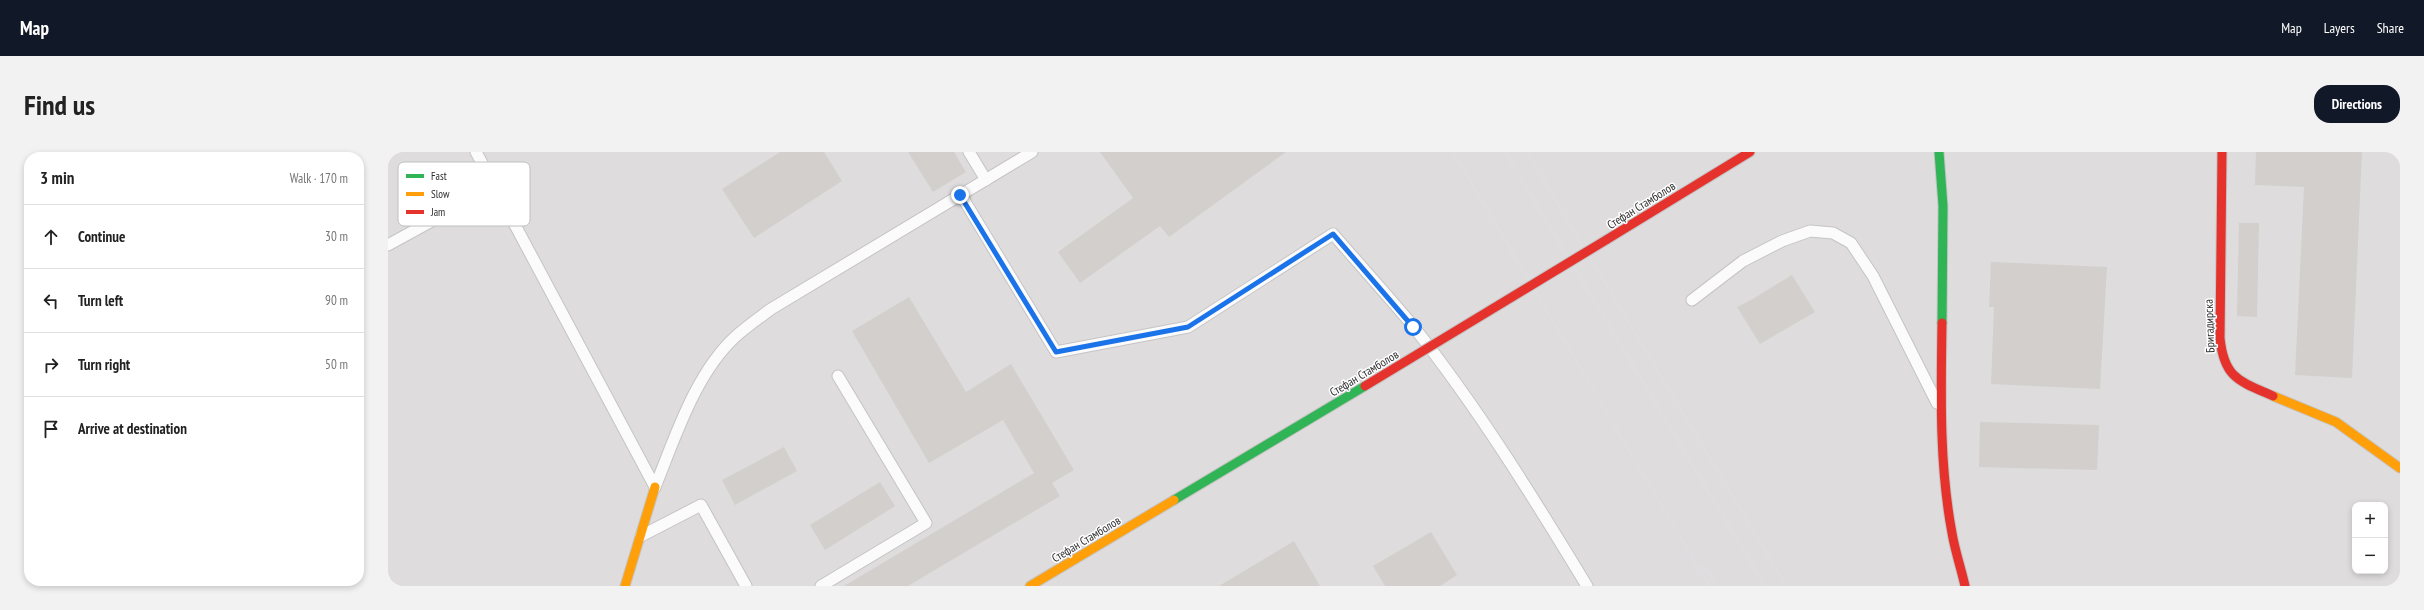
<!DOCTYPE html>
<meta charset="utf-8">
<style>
body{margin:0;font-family:"PT Sans Narrow",sans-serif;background:#f2f2f2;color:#222}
.controls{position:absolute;right:12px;bottom:12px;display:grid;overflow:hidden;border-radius:8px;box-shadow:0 2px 6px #0003}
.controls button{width:36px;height:36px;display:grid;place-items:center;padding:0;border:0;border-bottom:1px solid #e0e0e0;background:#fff;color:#222;font:20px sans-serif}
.stop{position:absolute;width:12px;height:12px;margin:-9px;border:3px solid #1a73e8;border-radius:50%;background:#fff}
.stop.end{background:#1a73e8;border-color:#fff;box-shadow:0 1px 4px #0008}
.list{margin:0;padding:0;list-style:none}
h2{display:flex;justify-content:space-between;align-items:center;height:52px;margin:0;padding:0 16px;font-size:17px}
h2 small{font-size:13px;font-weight:400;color:#767676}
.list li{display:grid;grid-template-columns:26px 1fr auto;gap:12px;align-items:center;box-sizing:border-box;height:64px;padding:0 16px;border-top:1px solid #e0e0e0}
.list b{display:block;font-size:15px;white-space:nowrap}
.list em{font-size:13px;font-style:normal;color:#767676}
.icon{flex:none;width:22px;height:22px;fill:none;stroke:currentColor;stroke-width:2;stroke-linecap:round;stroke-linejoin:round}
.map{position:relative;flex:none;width:2012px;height:434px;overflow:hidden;border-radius:16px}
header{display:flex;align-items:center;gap:24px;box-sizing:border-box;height:56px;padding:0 20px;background:#111827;color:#fff}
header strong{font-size:19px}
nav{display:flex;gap:22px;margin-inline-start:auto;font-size:14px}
.intro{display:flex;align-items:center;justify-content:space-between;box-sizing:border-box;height:96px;padding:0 24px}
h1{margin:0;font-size:28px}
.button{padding:10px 18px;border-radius:16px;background:#111827;color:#fff;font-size:14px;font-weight:700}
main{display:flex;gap:24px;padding:0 24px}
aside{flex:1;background:#fff;border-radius:16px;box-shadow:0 2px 6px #0003}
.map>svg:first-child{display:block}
.industrial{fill:#dfdcde;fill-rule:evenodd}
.building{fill:#d2cfcc}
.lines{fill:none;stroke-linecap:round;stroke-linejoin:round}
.lane-casing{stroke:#c5c4c4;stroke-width:13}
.fast-casing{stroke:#c5c4c4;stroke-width:11}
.slow-casing{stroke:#c5c4c4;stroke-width:11}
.jam-casing{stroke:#c5c4c4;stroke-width:11}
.lane{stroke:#fcfbfb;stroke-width:11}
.fast{stroke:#30b455;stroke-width:9}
.slow{stroke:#ff9f0a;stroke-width:9}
.jam{stroke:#e5322d;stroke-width:9}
.rail{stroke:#dedee0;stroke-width:3}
.jam-bridge-casing{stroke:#c5c4c4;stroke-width:11;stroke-linecap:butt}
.jam-bridge{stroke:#e5322d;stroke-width:9}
.route{stroke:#1a73e8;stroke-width:5}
.labels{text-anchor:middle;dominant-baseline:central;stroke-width:3;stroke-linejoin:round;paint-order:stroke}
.street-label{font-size:12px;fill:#2d2d2d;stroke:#fff}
.key{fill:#fff;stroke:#c0c0c0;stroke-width:1}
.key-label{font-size:11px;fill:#2d2d2d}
</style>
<header>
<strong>Map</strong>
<nav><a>Map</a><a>Layers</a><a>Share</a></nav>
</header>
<div class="intro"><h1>Find us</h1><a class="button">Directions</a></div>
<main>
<aside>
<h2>3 min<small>Walk · 170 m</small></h2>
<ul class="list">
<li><svg class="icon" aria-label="ahead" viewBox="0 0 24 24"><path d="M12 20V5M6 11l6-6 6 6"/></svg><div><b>Continue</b></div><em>30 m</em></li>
<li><svg class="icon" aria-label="left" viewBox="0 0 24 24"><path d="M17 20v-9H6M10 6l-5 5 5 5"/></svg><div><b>Turn left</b></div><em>90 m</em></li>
<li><svg class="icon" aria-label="right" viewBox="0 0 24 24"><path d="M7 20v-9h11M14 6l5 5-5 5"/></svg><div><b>Turn right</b></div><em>50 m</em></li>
<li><svg class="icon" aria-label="arrive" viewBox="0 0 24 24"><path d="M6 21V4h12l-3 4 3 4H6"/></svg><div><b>Arrive at destination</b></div></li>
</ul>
</aside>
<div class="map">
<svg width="2012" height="434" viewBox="0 0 2012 434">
<rect width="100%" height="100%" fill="#ece7e2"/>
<path class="industrial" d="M0,0h2012v434h-2012zM1967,353h30v66h-30z"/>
<g class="building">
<polygon points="392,0 436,0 454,29 366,86 334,37"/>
<polygon points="520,0 566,0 578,20 545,40"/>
<polygon points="712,0 898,0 781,85 772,74 692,131 670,100 745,46"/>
<polygon points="1868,0 1974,0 1964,226 1907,223 1916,35 1867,33"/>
<polygon points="1851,71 1871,71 1869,165 1849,164"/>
<polygon points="1603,110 1719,115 1712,237 1603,232 1606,155 1601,155"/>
<polygon points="1404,123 1427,160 1372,192 1349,155 1363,148"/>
<polygon points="521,145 578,240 623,212 686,318 664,331 672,344 520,434 456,434 646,321 615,268 541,311 464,179"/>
<polygon points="1592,270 1711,273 1709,318 1591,315"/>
<polygon points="396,295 409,319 347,353 334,328"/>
<polygon points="492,330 507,354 437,398 422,373"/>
<polygon points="1043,380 1069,423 1052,434 997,434 985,414"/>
<polygon points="906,389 932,434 831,434"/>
</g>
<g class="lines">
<g class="lane-casing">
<g id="lane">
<polyline points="88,0 267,335"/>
<polyline points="581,0 598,28"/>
<path d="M573,43l95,157 132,-25 145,-93c27,31 54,61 80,92 65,82 120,171 174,260"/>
<polyline points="0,93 106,35"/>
<polyline points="1304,148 1355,109 1394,89 1422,79 1445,81 1463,91 1485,124 1549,251"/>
<path d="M267,335c20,-49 40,-113 80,-150 11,-10 24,-19 36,-28l261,-157"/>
<polyline points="253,384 313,353 358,434"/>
<polyline points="433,434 538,371 450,224"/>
</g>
</g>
<g class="fast-casing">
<g id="fast">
<polyline points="1551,0 1555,54 1554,171"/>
<polyline points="786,348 977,234"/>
</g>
</g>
<g class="slow-casing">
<g id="slow">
<polyline points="1885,244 1948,270 2012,316"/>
<polyline points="237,434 267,335"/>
<polyline points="642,434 786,348"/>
</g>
</g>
<g class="jam-casing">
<g id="jam">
<path d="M1834,0l-2,186c4,40 19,43 53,58"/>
<polyline points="1218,88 1362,0"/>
<path d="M1554,171c-1,70 -3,141 10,210 3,18 9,35 13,53"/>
</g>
</g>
<use href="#lane" class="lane"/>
<use href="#fast" class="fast"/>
<use href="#slow" class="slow"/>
<use href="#jam" class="jam"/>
<g class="rail">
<polyline points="1065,0 1321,434"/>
<polyline points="1117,0 1377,434"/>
<polyline points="1139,0 1398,434"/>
<polyline points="1314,414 1330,434"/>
</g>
<g class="jam-bridge-casing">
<polyline id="jam-bridge" points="977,234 1218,88"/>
</g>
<use href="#jam-bridge" class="jam-bridge"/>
</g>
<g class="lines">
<polyline class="route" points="572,43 668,200 800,175 945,82 1025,175"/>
</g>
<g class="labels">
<g class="street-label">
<text transform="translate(1253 53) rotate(-32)">Стефан Стамболов</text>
<text transform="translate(1821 174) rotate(-92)">Бригадирска</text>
<text transform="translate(976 221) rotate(-31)">Стефан Стамболов</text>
<text transform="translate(698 387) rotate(-31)">Стефан Стамболов</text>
</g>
</g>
<rect x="10" y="10" width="132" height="64" rx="6" class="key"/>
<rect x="18" y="22" width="18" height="4" fill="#30b455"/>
<rect x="18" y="40" width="18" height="4" fill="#ff9f0a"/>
<rect x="18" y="58" width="18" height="4" fill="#e5322d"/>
<g class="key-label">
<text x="43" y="28">Fast</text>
<text x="43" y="46">Slow</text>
<text x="43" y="64">Jam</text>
</g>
</svg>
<div class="controls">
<button>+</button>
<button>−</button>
</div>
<div class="stop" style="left:1025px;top:175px"></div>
<div class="stop end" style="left:572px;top:43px"></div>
</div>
</main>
